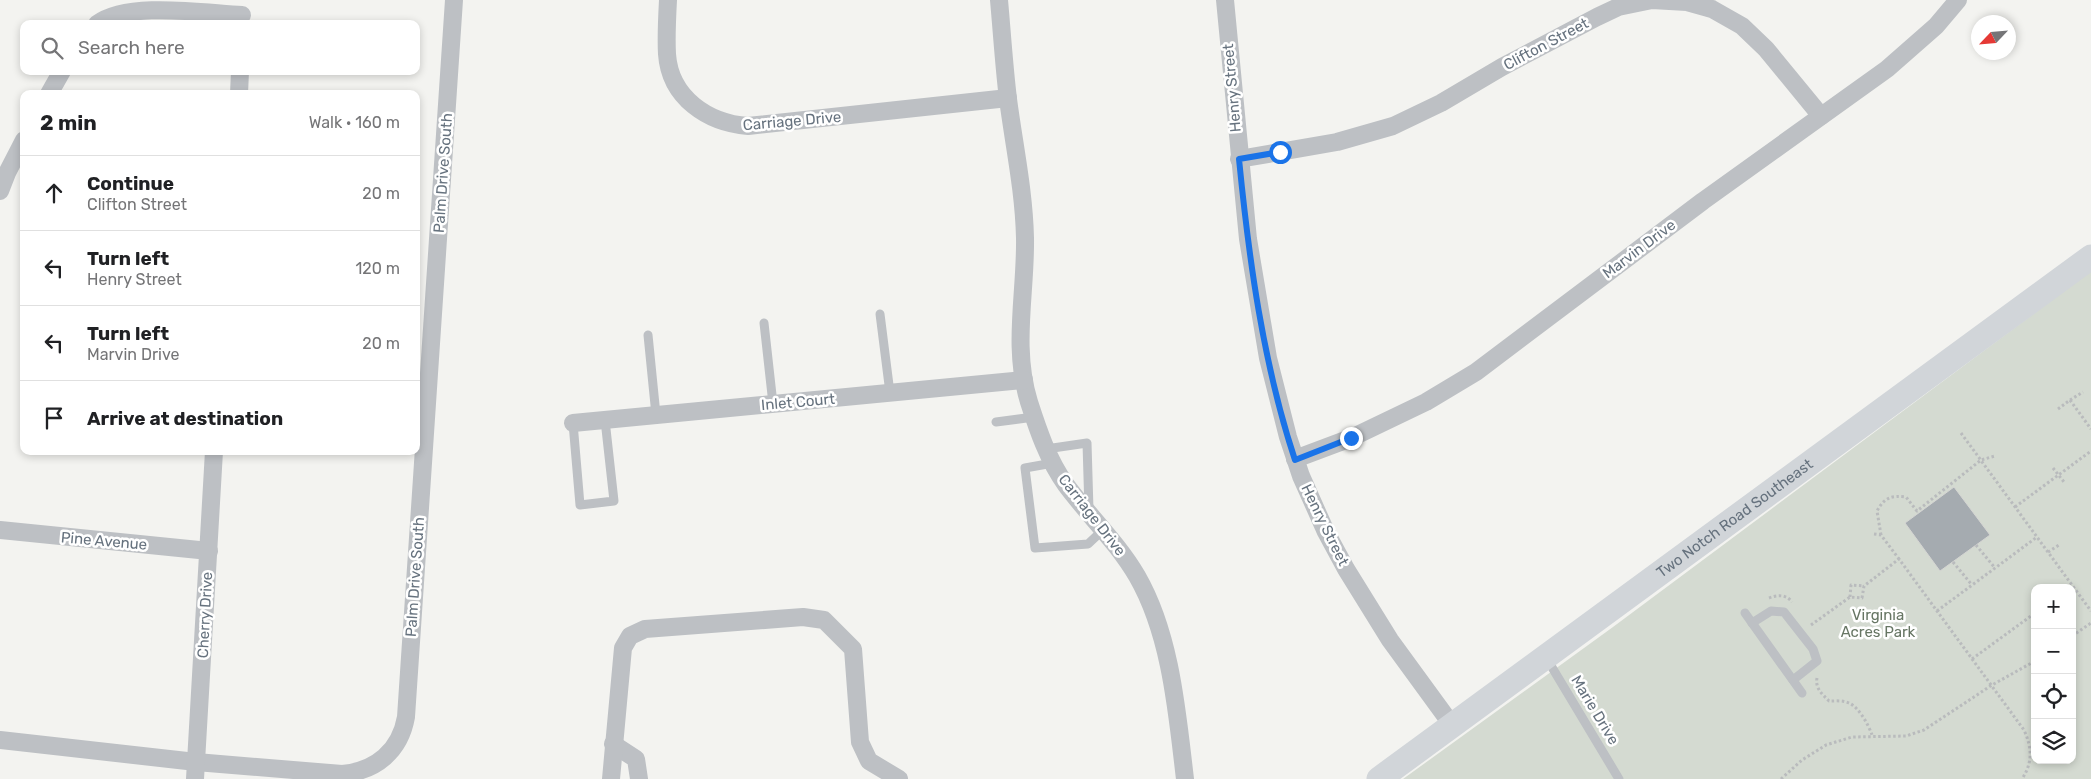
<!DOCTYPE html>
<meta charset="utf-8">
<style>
body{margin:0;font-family:Rubik,sans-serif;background:#f6f6f6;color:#202124}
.controls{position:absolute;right:15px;bottom:15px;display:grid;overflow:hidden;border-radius:10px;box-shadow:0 2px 8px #0003}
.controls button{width:45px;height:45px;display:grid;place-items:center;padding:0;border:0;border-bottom:1px solid #e0e0e0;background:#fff;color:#202124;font:25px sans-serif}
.compass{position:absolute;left:1971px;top:15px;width:45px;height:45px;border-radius:50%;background:#fff;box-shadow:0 2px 8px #0003;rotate:244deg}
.stop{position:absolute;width:15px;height:15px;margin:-11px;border:4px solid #1a73e8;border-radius:50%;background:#fff}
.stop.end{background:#1a73e8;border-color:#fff;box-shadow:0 1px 5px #0008}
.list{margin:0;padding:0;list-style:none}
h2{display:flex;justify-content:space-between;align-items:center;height:65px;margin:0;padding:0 20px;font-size:21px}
h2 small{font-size:16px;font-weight:400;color:#757577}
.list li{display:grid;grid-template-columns:32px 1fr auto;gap:15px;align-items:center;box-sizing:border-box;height:75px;padding:0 20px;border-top:1px solid #e0e0e0}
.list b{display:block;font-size:19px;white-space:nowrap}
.list p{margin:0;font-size:16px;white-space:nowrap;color:#757577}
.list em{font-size:16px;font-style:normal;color:#757577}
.icon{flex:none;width:28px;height:28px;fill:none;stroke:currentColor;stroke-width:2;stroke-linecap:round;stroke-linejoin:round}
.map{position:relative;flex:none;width:2091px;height:779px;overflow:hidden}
.search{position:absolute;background:#fff;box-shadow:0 2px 8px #0003;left:20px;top:20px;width:400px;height:55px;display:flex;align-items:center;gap:12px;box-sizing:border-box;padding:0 18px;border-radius:10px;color:#757577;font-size:19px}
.panel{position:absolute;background:#fff;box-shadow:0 2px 8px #0003;left:20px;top:90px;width:400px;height:365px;border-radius:10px}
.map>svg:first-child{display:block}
.green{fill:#d4dad1;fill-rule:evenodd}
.building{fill:#a5abb0;stroke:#d5d5d3}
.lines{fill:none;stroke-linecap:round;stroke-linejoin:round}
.path{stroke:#b9bbbd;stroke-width:3;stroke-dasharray:2.5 2.5;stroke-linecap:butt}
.lane{stroke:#bdc0c4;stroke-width:9}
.street{stroke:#bdc0c4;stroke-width:18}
.secondary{stroke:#d1d5d9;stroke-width:25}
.route{stroke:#1a73e8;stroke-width:6}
.labels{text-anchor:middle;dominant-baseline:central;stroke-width:5;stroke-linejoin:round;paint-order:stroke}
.street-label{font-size:15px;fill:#66727e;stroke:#fff}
.park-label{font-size:15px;fill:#677664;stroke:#fff}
</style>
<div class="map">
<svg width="2091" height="779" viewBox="0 0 2091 779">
<rect width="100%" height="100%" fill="#f3f3f0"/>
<path class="green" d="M2091,271v508h-688l210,-152zM2035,588h37v172h-37z"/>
<polygon class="building" points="1954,487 1990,535 1940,571 1905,523"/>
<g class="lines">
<g class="path">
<polyline points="2070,400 2083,392"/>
<polyline points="2058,409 2070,400 2091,429"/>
<polyline points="1961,433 2091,611"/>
<polyline points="2053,468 2064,482"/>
<polyline points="2015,507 2091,451"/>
<polyline points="1874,534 1881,535 1899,559"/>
<path d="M1881,535l-4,-24c7,-13 14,-16 29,-14l11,14 64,-51 14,-4"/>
<polyline points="1976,545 1995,568"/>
<polyline points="2048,552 2059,545"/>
<polyline points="1953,562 1972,585"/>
<polyline points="1850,597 1851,585 1864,586"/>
<path d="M1769,598c8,-3 17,-4 23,4"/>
<polyline points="1937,611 2037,537"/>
<path d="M1811,625l39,-28 12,1 2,-12 35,-27 125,171c8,18 9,32 -2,49"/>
<polyline points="2072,636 2091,623"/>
<polyline points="1972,659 2035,613"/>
<path d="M1817,678c-2,10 5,16 12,23 6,0 14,-1 20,2 10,4 20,23 23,32"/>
<polyline points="1781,779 1802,760 1826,745 1852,737 1906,736 1924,730 1992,685 2035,661"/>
</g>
<g class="lane">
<polyline points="880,314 890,393"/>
<polyline points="764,323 773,404"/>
<polyline points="648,335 656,415"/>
<polyline points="996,422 1034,417"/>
<polyline points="573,423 580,505 614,501 605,420"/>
<polyline points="1046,449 1087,443 1089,510"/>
<polyline points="1053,463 1025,468 1035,548 1088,544 1104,529"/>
<polyline points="1745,613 1802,693"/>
<polyline points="1752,623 1771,611 1784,612 1813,649 1817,661 1793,680"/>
<polyline points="1547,659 1619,779"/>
</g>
<g class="street">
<path d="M668,0c-1,18 -2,36 -1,54 3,44 41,69 81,72l260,-28"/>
<path d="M999,0c3,33 5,66 9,99 6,46 16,92 17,139 1,55 -13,109 4,164 9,28 19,58 37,83 23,31 51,57 71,91 34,59 40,136 48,203"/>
<polyline points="1225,0 1248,239 1268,358 1288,437 1301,476 1326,532 1346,569 1390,640 1452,725"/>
<path d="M97,24c31,-23 106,-11 145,-9"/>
<polyline points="49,94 62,71"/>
<polyline points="239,94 240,71"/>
<polyline points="1239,159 1337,142 1393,126 1441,103 1502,67 1597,17 1618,7 1652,0 1687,2 1712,9 1742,26 1766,49 1821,116"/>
<polyline points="0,191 7,173 24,140"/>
<polyline points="573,423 1024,380"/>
<polyline points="1295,459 1351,438 1426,402 1476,372 1703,201 1887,69 1936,26 1958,0"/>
<polyline points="0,530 209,551"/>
<path d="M0,740l196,22 146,12c34,-3 58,-23 64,-57l48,-717"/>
<polyline points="613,744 636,759 639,779"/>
<polyline points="195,779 214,451"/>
<polyline points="611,779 623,648 630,636 645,629 803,617 824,620 853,649 860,742 869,761 899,779"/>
</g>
<path class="secondary" id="s1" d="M1379,779l712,-522"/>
</g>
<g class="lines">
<path class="route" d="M1280,152l-41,7c10,101 24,204 56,301l56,-22"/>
</g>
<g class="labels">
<g class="street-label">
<text transform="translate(1546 44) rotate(-28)">Clifton Street</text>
<text transform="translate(1232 88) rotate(-95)">Henry Street</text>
<text transform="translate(792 121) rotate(-5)">Carriage Drive</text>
<text transform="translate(443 173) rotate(-86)">Palm Drive South</text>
<text transform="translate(1639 249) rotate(-37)">Marvin Drive</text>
<text transform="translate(798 402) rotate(-5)">Inlet Court</text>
<text transform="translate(1092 515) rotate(52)">Carriage Drive</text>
<text stroke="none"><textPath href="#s1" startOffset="441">Two Notch Road Southeast</textPath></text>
<text transform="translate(1325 525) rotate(64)">Henry Street</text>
<text transform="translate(104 541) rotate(5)">Pine Avenue</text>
<text transform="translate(415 577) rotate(-86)">Palm Drive South</text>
<text transform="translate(205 615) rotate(-87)">Cherry Drive</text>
<text transform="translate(1595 710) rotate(59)">Marie Drive</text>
</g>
<g class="park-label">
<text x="1878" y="615">Virginia<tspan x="1878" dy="17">Acres Park</tspan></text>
</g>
</g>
</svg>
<div class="controls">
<button>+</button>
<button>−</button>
<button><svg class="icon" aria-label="locate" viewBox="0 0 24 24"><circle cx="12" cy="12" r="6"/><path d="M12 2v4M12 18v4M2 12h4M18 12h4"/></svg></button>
<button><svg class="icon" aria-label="layers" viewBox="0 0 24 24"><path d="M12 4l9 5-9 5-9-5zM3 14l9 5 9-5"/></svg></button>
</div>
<svg class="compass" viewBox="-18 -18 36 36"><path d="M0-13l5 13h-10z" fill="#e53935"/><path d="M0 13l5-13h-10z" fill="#757577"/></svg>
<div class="stop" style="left:1280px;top:152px"></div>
<div class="stop end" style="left:1351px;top:438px"></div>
<div class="search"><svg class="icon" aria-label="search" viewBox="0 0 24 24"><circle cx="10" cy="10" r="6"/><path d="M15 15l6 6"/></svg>Search here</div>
<section class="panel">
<h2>2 min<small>Walk · 160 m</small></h2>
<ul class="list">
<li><svg class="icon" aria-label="ahead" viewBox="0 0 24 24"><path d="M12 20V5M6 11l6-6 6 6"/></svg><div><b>Continue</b><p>Clifton Street</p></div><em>20 m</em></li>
<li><svg class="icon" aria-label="left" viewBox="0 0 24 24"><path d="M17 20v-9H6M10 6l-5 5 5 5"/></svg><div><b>Turn left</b><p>Henry Street</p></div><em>120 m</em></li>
<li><svg class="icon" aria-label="left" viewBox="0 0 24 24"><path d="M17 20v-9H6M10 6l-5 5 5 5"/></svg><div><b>Turn left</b><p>Marvin Drive</p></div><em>20 m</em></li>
<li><svg class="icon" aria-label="arrive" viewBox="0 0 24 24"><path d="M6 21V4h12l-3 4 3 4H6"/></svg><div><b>Arrive at destination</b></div></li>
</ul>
</section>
</div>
